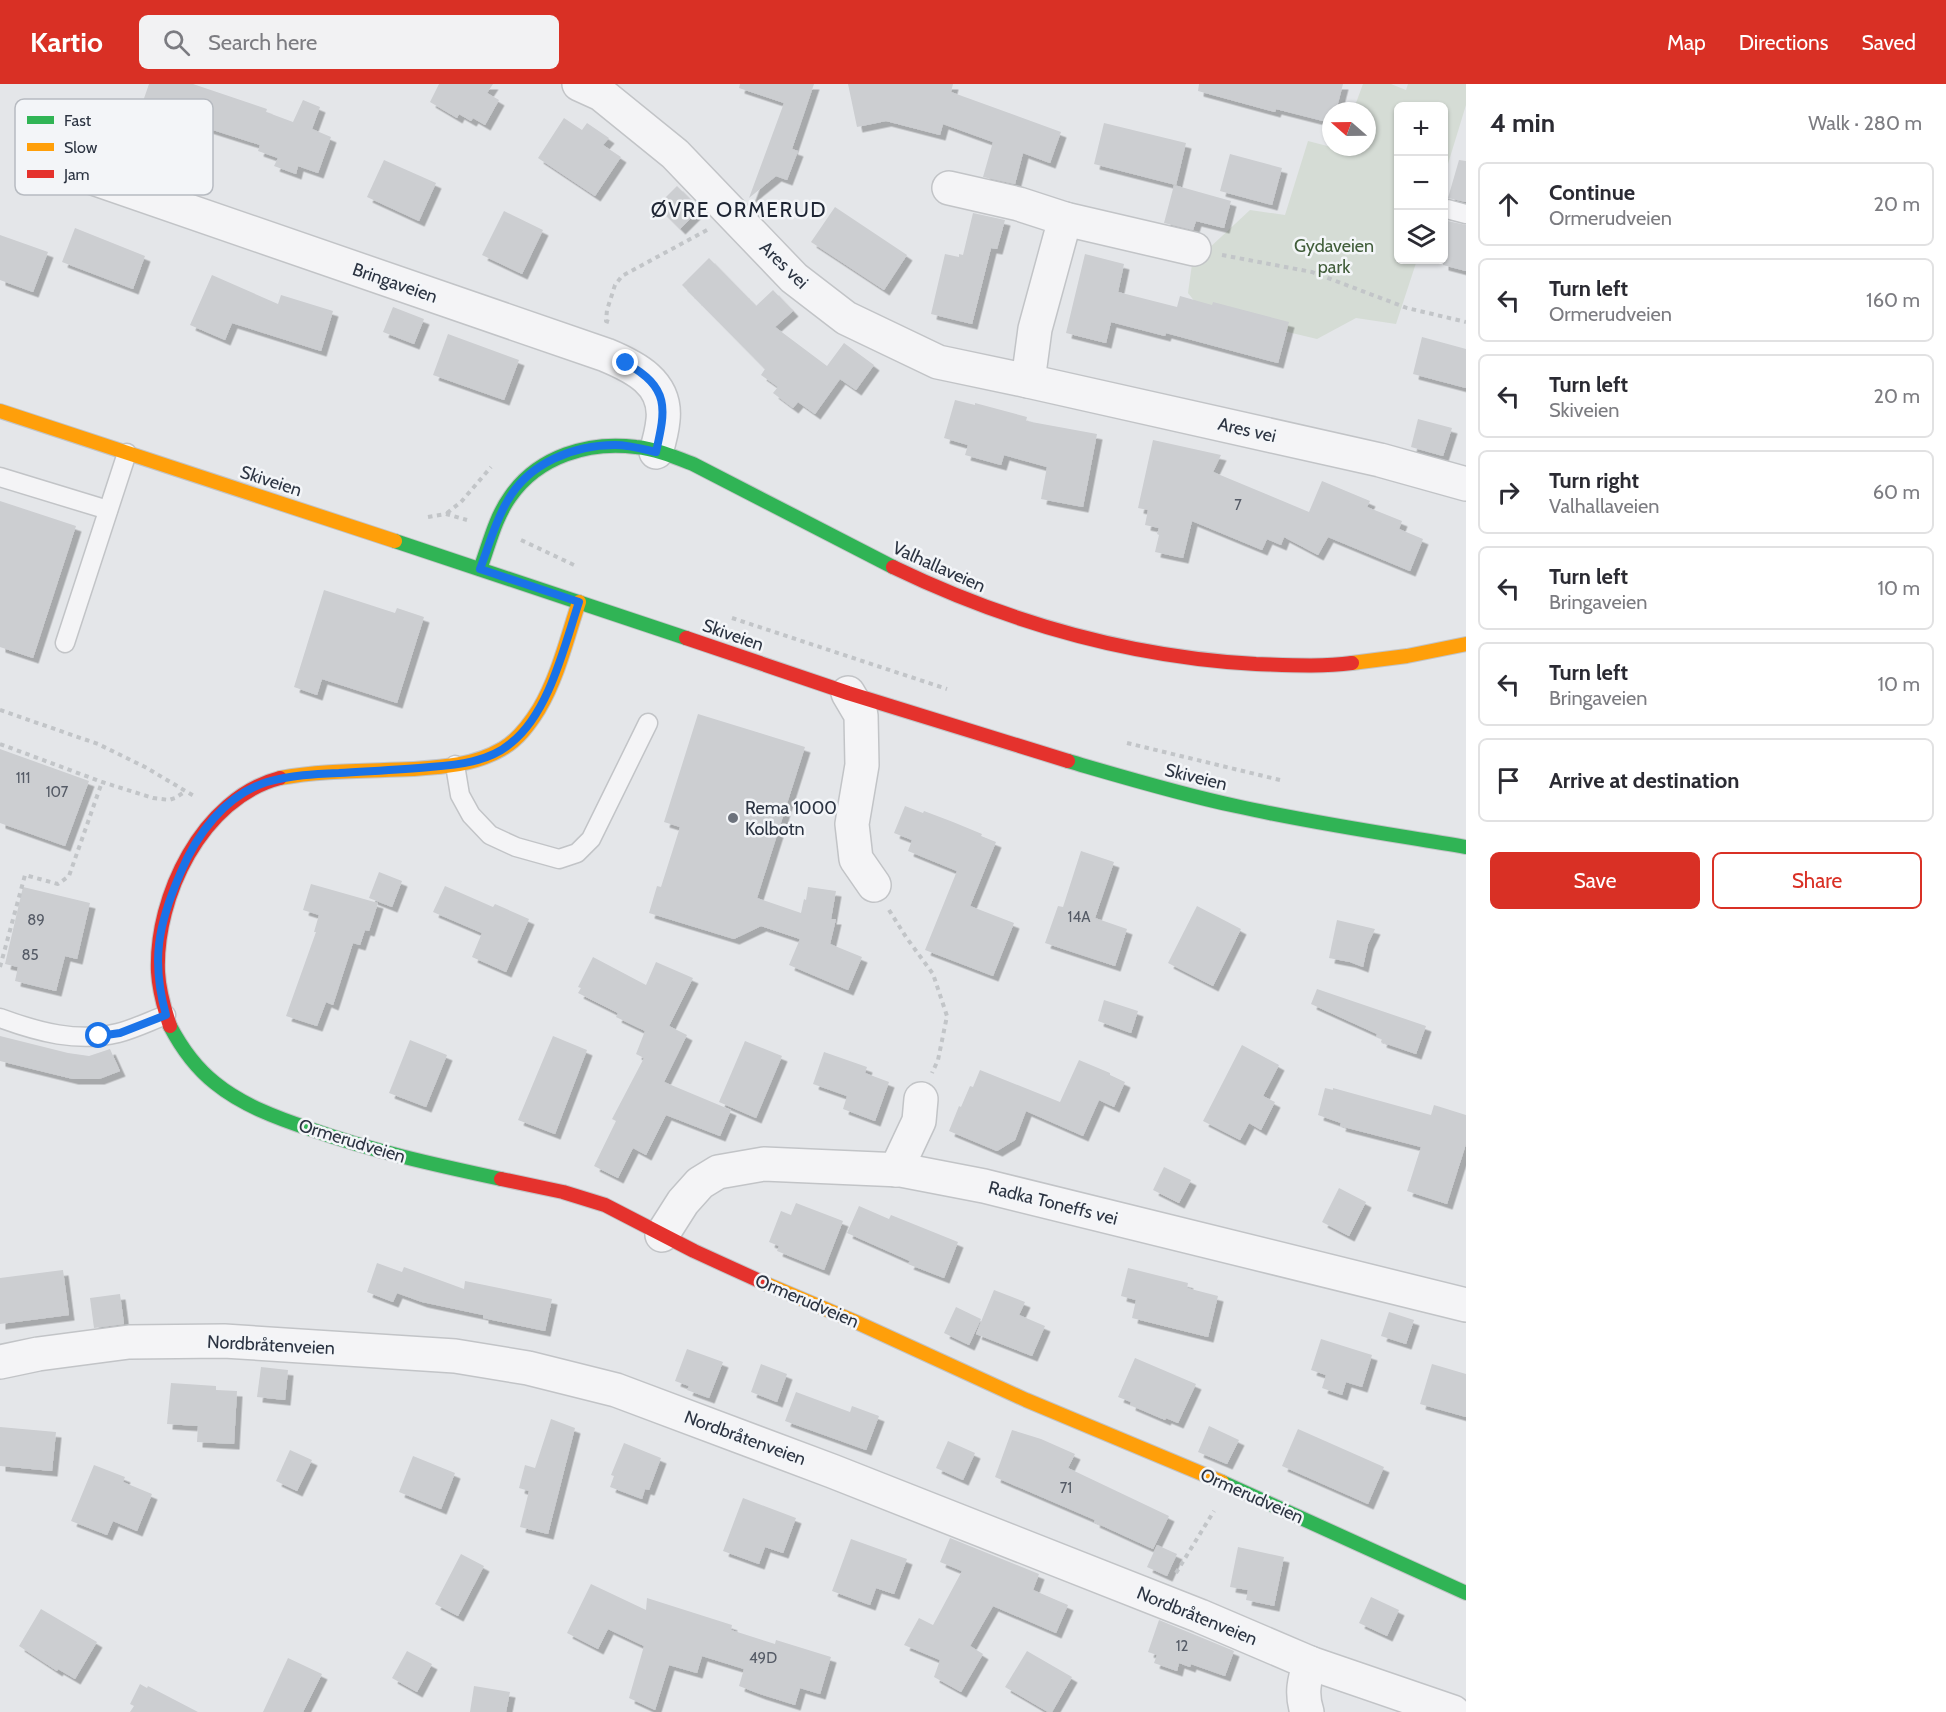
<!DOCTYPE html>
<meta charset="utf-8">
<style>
body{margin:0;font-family:Cabin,sans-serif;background:#f2f2f3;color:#2b2b33}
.controls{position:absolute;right:18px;top:18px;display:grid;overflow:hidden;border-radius:9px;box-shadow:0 2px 4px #0004}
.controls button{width:54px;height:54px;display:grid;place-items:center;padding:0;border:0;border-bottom:2px solid #e1e1e2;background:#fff;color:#2b2b33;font:30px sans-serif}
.compass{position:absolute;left:1322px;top:18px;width:54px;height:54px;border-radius:50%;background:#fff;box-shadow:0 2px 4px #0004;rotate:290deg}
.stop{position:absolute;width:18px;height:18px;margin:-14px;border:4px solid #1a73e8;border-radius:50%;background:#fff}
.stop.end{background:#1a73e8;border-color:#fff;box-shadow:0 2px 6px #0008}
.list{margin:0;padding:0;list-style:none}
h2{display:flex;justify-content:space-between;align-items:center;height:78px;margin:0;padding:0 24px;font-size:26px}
h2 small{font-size:20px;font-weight:400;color:#7c7c81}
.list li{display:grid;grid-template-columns:39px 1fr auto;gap:18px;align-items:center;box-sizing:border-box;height:84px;margin:0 12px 12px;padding:0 12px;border:2px solid #e1e1e2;border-radius:9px}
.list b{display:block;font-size:22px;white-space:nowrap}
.list p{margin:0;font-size:20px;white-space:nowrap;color:#7c7c81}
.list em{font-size:20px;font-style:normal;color:#7c7c81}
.actions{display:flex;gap:12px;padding:18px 24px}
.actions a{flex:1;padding:14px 0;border:2px solid #d93025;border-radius:9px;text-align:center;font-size:21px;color:#d93025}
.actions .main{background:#d93025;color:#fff}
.icon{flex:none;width:33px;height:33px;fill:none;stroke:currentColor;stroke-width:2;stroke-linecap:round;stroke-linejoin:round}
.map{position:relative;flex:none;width:1466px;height:1628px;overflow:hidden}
header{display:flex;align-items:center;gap:36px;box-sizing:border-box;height:84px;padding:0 30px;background:#d93025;color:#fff}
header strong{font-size:28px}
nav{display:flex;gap:33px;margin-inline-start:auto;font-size:21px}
.search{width:420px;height:54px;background:#f2f2f3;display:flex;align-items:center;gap:15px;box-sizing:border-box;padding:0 21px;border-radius:9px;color:#7c7c81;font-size:22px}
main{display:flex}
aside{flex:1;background:#fff}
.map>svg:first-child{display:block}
.green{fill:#d5dcd5}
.building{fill:#ccced1;filter:url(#shadow)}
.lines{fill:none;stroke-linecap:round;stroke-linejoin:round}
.lane-casing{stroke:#c2c4c7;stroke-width:21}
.street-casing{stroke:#c2c4c7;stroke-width:36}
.fast-casing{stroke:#c2c4c7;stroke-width:16}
.slow-casing{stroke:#c2c4c7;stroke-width:16}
.jam-casing{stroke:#c2c4c7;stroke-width:16}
.path{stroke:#c2c5c8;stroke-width:4;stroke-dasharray:4.5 4.5;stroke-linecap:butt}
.lane{stroke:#f4f4f6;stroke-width:18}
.street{stroke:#f4f4f6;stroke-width:33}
.fast{stroke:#30b455;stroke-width:14}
.slow{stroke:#ff9f0a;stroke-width:14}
.jam{stroke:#e5322d;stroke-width:14}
.route{stroke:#1a73e8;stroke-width:8}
.poi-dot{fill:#6c727c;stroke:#f3f5f8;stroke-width:2}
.labels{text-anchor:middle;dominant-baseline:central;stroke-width:5;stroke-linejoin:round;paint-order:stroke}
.number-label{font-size:15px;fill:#555b66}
.park-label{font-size:18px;fill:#415d3a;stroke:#f3f5f8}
.street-label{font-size:18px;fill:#2c3442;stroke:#f3f5f8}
.poi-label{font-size:18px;fill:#2c3442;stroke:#f3f5f8;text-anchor:start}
.quarter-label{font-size:21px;letter-spacing:1.5px;fill:#1e2533;stroke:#f3f5f8}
.key{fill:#f3f5f8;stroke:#b7bbc1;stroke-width:1.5}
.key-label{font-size:16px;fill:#2c3442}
</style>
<header>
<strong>Kartio</strong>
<div class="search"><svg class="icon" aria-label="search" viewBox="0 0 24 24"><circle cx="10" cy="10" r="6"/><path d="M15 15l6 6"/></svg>Search here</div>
<nav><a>Map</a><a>Directions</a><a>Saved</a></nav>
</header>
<main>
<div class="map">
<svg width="1466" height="1628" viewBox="0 0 1466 1628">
<defs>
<filter id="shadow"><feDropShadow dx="5.5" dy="5.5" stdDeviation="0" flood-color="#0004"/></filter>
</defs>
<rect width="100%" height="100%" fill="#e4e6e9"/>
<polygon class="green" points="1363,0 1391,0 1406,6 1408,0 1466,0 1466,21 1444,93 1444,22 1398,22 1398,176 1417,176 1396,240 1356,234 1317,255 1203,228 1188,209 1192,180 1250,126 1285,131 1308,57 1339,65 1340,63 1367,63 1367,27 1353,27"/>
<g class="building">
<polygon points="149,0 193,0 267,25 266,28 293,38 303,16 320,23 312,45 331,53 318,89 298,82 296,90 274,82 278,74 258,67 260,61 141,23"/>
<polygon points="439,0 493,0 487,9 499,16 485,41 473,34 471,37 459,30 457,34 430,18"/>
<polygon points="740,0 814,0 792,65 798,67 787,96 776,92 749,114 784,19 739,4"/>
<polygon points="848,0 953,0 951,8 1061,48 1050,79 1023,69 1015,100 983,93 993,58 943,40 940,51 886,37 857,43"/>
<polygon points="1199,0 1343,0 1336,27 1331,27 1331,39 1276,25 1275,28 1198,7"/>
<polygon points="564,34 582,46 587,39 609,54 603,61 621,73 595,112 538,74"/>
<polygon points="1104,39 1186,59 1176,101 1094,80"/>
<polygon points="1230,70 1282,84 1272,121 1220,107"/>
<polygon points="384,76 436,99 419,137 367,113"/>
<polygon points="1459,76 1466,77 1466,118 1448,114"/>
<polygon points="1174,101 1231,117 1224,144 1196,137 1193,146 1164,139"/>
<polygon points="677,102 700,125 680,145 657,122"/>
<polygon points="835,123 907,171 884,206 811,158"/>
<polygon points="504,127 543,146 522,190 482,171"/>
<polygon points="973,129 1005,136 997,165 991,164 972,240 931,230 945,170 959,173 959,170 963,171"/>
<polygon points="1443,136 1466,141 1466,187 1443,181"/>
<polygon points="75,144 145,172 133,205 62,178"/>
<polygon points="0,151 48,168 33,208 0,196"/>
<polygon points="1085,170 1124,180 1118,208 1177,223 1180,212 1212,221 1213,218 1289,238 1278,279 1166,249 1165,252 1111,238 1106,259 1066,249"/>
<polygon points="709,174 756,222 773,206 793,227 775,243 827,282 844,259 874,281 856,306 840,295 815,330 798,318 793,324 773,309 778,303 761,291 765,285 682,201"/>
<polygon points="212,191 278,220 281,211 333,227 321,267 232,239 225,256 190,241"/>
<polygon points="393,223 424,235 414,260 383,248"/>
<polygon points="448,250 519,276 504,316 433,291"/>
<polygon points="1422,253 1466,265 1466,304 1413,290"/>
<polygon points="955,316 975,321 975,319 1027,333 1026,337 1097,350 1083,423 1041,415 1047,383 1004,371 1001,381 965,371 968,361 944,354"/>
<polygon points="1418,335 1452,344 1443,372 1411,363"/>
<polygon points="1153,356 1221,371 1213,388 1309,428 1322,397 1370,417 1367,423 1402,437 1399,445 1423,455 1410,487 1328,453 1318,471 1284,453 1281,461 1267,455 1262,466 1192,437 1183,474 1155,468 1159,451 1157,450 1159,444 1145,441 1148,426 1138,424"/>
<polygon points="0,417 76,442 33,574 0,563"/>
<polygon points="324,506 395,529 397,524 424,533 397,619 322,595 317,611 294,603"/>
<polygon points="698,630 805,663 757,814 801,829 804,815 806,816 808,803 836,807 831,835 836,835 830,860 862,873 848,906 789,881 800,855 761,842 734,855 649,829 657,802 661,803 680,743 664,738"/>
<polygon points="0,665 89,697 65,762 0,739"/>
<polygon points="905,722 923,729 924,727 953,738 982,750 981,752 996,758 970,822 1014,839 993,892 925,866 957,787 908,767 912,756 894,749"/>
<polygon points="1081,767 1114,778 1095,834 1127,845 1115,882 1045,859 1058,822 1063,823"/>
<polygon points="379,788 402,797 392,823 369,814"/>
<polygon points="311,800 378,819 369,847 365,846 360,861 353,859 333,921 326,918 317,942 286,932 316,848 314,848 319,831 303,826"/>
<polygon points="445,802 493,823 495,820 529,835 506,888 472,873 482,849 433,828"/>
<polygon points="23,803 90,819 77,875 65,872 56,907 15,897 18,883 5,880"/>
<polygon points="1197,822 1241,845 1213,902 1168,879"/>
<polygon points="1337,836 1375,845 1368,860 1363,883 1350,878 1329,874"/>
<polygon points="593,873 646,901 656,878 693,894 669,942 687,951 664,998 731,1026 720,1052 666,1031 646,1071 633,1064 618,1094 594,1082 616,1037 612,1035 644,974 636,970 645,947 616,933 618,929 578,909 581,904 578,903"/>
<polygon points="1317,905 1426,942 1416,970 1381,958 1382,955 1376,953 1377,950 1311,920"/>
<polygon points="1104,916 1138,927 1131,949 1098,937"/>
<polygon points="0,952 68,969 89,972 110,965 120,987 99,995 73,995 0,977"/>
<polygon points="553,952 587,966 555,1050 518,1036"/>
<polygon points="410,956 447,971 426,1023 389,1009"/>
<polygon points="745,957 782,972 756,1034 719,1018"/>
<polygon points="1242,961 1279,981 1263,1012 1275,1018 1261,1046 1249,1039 1240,1056 1203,1037"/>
<polygon points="824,968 867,983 865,989 889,998 875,1037 843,1025 847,1012 813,1000"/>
<polygon points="1079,976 1110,989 1110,991 1125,998 1114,1023 1099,1016 1083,1052 1026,1027 1015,1056 997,1067 949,1047 959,1022 961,1023 970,1002 973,1003 980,986 1060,1018"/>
<polygon points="1325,1004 1333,1006 1333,1004 1431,1031 1434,1021 1466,1031 1466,1060 1447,1120 1407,1107 1421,1063 1340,1042 1341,1039 1318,1031"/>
<polygon points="1164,1083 1191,1096 1179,1119 1153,1106"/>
<polygon points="1339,1104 1366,1118 1349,1152 1322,1138"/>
<polygon points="796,1119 843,1137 824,1186 777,1167 779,1162 769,1158 781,1127 791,1131"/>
<polygon points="859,1122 889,1135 891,1131 958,1158 944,1194 908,1180 910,1177 847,1149"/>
<polygon points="377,1179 402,1188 404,1183 464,1205 465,1197 552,1215 545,1247 483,1234 483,1231 422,1218 397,1209 393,1218 367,1208"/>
<polygon points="1128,1184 1188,1199 1187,1204 1218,1212 1208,1253 1132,1234 1136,1216 1121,1212"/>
<polygon points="63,1186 69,1231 0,1240 0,1194"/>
<polygon points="994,1206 1025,1218 1019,1231 1045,1242 1032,1272 976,1250"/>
<polygon points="120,1210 124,1240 94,1244 90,1214"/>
<polygon points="956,1223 981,1235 969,1261 944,1249"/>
<polygon points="1389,1228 1414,1236 1406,1260 1381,1252"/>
<polygon points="1321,1255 1372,1271 1362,1303 1346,1298 1342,1311 1322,1304 1326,1291 1311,1286"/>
<polygon points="687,1265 723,1278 709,1314 687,1306 689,1302 675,1297"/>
<polygon points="1135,1274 1196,1300 1178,1339 1166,1334 1165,1336 1130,1321 1131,1318 1118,1313"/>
<polygon points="761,1280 787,1290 777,1318 751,1308"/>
<polygon points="1432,1280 1466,1290 1466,1333 1420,1320"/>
<polygon points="261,1283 288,1286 285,1316 257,1313"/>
<polygon points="171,1299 216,1302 216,1306 237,1307 234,1360 197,1358 198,1342 167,1340"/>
<polygon points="796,1308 850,1328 852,1322 879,1332 866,1366 785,1337"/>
<polygon points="551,1335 575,1344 548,1450 520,1443 529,1407 519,1404 525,1381 535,1384"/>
<polygon points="1209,1342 1239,1356 1227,1380 1198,1368"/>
<polygon points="0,1343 56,1348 52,1387 0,1382"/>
<polygon points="1298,1345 1384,1383 1368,1420 1282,1382"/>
<polygon points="1012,1346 1041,1355 1075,1370 1068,1384 1169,1432 1153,1465 1094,1438 1095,1436 995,1393"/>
<polygon points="948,1357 975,1369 963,1396 936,1384"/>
<polygon points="624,1359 661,1374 649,1406 645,1405 642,1415 610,1403 614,1392 611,1391"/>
<polygon points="290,1366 312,1376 297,1407 276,1397"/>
<polygon points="413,1372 455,1389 441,1425 399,1408"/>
<polygon points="94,1381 125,1393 123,1398 152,1410 137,1447 113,1437 107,1451 71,1437"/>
<polygon points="743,1414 796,1434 783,1469 765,1463 759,1480 723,1467"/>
<polygon points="950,1454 1039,1490 1033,1506 1068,1521 1056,1549 993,1522 970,1562 983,1570 961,1608 934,1593 940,1576 904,1561 919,1534 933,1541 962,1487 940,1478"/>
<polygon points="851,1455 907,1475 894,1510 876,1504 870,1521 832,1507"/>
<polygon points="1157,1461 1177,1470 1167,1492 1147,1483"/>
<polygon points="1238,1463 1284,1473 1274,1522 1246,1516 1248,1506 1230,1503"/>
<polygon points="461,1470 484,1482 458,1532 435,1520"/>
<polygon points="591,1500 646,1526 647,1514 732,1541 731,1546 775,1560 776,1556 831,1573 820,1610 800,1604 795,1621 760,1610 739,1602 744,1585 702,1572 697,1589 669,1581 655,1626 629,1614 644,1562 608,1545 598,1565 567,1549"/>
<polygon points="1371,1513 1399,1526 1387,1552 1359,1539"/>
<polygon points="41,1525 97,1558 75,1595 58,1585 57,1587 19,1562"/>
<polygon points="1159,1536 1234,1567 1225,1592 1191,1580 1190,1583 1179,1579 1177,1587 1154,1579 1157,1571 1148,1568"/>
<polygon points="407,1567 432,1580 417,1608 392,1594"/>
<polygon points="1027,1567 1072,1593 1052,1628 1048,1628 1005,1603"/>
<polygon points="288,1574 322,1590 303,1628 263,1628"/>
<polygon points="140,1600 147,1604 148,1602 198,1628 130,1628 134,1622 130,1620"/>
<polygon points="474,1602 510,1608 506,1628 470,1628"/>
</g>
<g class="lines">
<g class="lane-casing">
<g id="lane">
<polyline points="1447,125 1466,130"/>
<polyline points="0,393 108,426"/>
<polyline points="65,559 127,369"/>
<polyline points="455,681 460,711 471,731 490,751 516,763 559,775 577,769 591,755 648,639"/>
<path d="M0,934c38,14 78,25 118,15 16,-4 32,-12 48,-18"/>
</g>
</g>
<g class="street-casing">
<g id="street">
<polyline points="579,0 601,10 675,70 794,194 846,234 938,278 1028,297 1380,376 1466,400"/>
<path d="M64,84l542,187c29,12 61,28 57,65 -1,11 -4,22 -7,32"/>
<polyline points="949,104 1019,120 1065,135 1035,245 1028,297"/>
<polyline points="1065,135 1194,165"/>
<polyline points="848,609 861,631 862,681 852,740 856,775 874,801"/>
<polyline points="896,1086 919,1037 921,1015"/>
<polyline points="662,1151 683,1118 700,1099 718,1088 764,1080 901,1086 984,1102 1466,1221"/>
<polyline points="0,1278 38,1270 129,1258 224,1257 455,1272 528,1284 616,1306 832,1387 1200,1532 1310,1579 1453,1628"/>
<path d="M1307,1628c-6,-18 -3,-32 3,-49"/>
</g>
</g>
<g class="fast-casing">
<g id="fast">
<polyline points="395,457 686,554"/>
<path d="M480,485c9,-24 15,-51 30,-72 28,-41 79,-56 126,-50 20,2 39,10 57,17l200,103"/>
<path d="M1068,677c55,16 111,33 168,45 76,17 153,28 230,41"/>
<path d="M170,942c11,21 26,42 45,57 27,22 62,35 95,46 62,22 126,36 191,50"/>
<polyline points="1222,1398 1466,1509"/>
</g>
</g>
<g class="slow-casing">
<g id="slow">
<polyline points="0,327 395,457"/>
<polyline points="1352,579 1407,572 1466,560"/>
<path d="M280,694c42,-8 90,-7 133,-9 30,-2 62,-4 89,-20 16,-9 27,-24 37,-40 19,-32 28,-71 40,-107"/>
<polyline points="764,1199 856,1238 1026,1316 1222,1398"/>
</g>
</g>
<g class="jam-casing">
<g id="jam">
<path d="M893,483c114,55 237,90 363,97 32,1 65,3 96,-1"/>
<polyline points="686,554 848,609 1068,677"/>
<path d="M170,942c-6,-18 -11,-35 -12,-54 -3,-75 44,-174 122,-194"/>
<polyline points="501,1095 563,1108 605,1121 694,1167 764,1199"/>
</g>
</g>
<g class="path">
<polyline points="1222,171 1312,188 1407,224 1466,238"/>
<polyline points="609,238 606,237 607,226 615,201 622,192 707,146"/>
<polyline points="447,429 461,418 491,383"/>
<polyline points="428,433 446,430 467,436"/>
<polyline points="521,456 574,481"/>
<polyline points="732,534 947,605"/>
<polyline points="0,626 98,660 145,683 194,712"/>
<polyline points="1127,659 1280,696"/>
<polyline points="0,660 102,698 153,714 169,716 175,714 186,707"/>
<polyline points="889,826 906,853 933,890 947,932 938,976 932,989"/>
<polyline points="0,883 25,791 58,800 69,792 102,698"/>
<polyline points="1176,1489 1214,1427"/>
</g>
<use href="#lane" class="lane"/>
<use href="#street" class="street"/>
<use href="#fast" class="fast"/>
<use href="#slow" class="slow"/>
<use href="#jam" class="jam"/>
</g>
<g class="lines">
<path class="route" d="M99,952l21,-3 46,-18c-15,-54 -8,-90 14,-141 16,-39 45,-79 87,-92 24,-7 48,-8 72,-9 30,-2 61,-3 91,-6 27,-2 59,-5 81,-24 38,-30 53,-96 68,-141l-99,-33c9,-23 15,-48 28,-69 21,-37 66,-55 107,-55 14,0 28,4 41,7 10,-44 14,-64 -30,-89"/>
</g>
<circle class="poi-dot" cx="733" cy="734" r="6"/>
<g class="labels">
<g class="number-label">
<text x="1238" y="421">7</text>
<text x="23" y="694">111</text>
<text x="57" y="708">107</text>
<text x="1079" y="833">14A</text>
<text x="36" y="836">89</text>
<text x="30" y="871">85</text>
<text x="1066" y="1404">71</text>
<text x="1182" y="1562">12</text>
<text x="763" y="1574">49D</text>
</g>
<g class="park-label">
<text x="1334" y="162">Gydaveien<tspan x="1334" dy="21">park</tspan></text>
</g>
<g class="street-label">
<text transform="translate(784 181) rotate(44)">Ares vei</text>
<text transform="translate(395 199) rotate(19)">Bringaveien</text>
<text transform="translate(1247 346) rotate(13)">Ares vei</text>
<text transform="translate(271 397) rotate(18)">Skiveien</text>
<text transform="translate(939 483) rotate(24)">Valhallaveien</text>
<text transform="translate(733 551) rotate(19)">Skiveien</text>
<text transform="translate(1196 693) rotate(14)">Skiveien</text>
<text transform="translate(352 1057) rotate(17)">Ormerudveien</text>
<text transform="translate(1053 1119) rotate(14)">Radka Toneffs vei</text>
<text transform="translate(807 1217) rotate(23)">Ormerudveien</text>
<text transform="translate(271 1261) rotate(3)">Nordbråtenveien</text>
<text transform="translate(745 1354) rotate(20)">Nordbråtenveien</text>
<text transform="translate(1252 1412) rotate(24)">Ormerudveien</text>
<text transform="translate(1197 1532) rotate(22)">Nordbråtenveien</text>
</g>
<g class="poi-label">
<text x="745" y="724">Rema 1000<tspan x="745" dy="21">Kolbotn</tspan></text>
</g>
<g class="quarter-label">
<text x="739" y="125">ØVRE ORMERUD</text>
</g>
</g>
<rect x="15" y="15" width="198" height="96" rx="9" class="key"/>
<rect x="27" y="32" width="27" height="8" fill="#30b455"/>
<rect x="27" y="59" width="27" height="8" fill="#ff9f0a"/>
<rect x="27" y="86" width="27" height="8" fill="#e5322d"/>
<g class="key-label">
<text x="64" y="42">Fast</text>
<text x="64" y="69">Slow</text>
<text x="64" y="96">Jam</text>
</g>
</svg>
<div class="controls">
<button>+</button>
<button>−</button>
<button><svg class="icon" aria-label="layers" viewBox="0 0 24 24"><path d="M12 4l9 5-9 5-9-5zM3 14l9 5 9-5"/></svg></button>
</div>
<svg class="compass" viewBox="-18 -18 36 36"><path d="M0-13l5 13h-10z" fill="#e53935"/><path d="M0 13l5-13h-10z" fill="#7c7c81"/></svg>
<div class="stop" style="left:99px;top:952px"></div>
<div class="stop end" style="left:626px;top:279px"></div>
</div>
<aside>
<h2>4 min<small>Walk · 280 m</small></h2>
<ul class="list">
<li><svg class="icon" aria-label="ahead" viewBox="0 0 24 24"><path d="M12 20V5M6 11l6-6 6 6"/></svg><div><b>Continue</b><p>Ormerudveien</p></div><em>20 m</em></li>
<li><svg class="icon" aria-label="left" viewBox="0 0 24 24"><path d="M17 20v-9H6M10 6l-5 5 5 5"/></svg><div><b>Turn left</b><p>Ormerudveien</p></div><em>160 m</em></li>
<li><svg class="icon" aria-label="left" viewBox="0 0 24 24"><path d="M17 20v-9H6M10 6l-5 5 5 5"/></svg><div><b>Turn left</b><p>Skiveien</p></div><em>20 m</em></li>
<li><svg class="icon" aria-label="right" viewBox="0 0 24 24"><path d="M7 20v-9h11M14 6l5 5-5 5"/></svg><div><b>Turn right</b><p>Valhallaveien</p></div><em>60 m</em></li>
<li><svg class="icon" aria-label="left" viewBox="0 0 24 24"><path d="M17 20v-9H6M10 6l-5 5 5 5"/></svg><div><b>Turn left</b><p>Bringaveien</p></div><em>10 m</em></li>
<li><svg class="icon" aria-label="left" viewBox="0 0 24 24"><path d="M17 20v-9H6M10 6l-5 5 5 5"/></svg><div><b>Turn left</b><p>Bringaveien</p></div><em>10 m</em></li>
<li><svg class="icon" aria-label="arrive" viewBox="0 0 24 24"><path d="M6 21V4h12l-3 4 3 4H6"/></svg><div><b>Arrive at destination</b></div></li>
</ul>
<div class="actions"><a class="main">Save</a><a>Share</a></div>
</aside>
</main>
